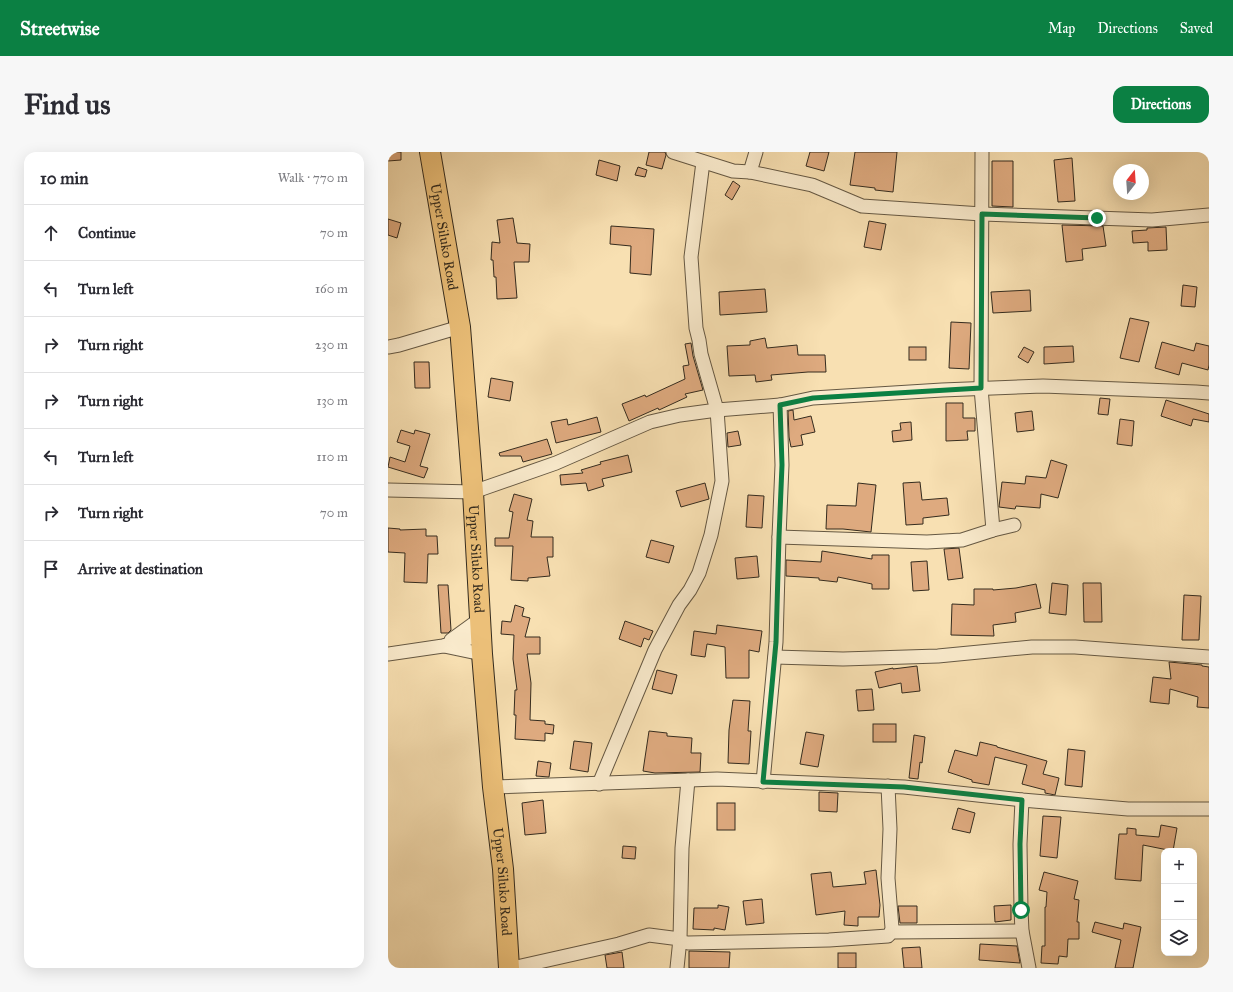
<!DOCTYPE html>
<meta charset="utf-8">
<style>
body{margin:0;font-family:"IM FELL Great Primer",serif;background:#f7f7f7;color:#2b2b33}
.controls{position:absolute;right:12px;bottom:12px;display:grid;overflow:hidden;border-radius:8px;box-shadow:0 4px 16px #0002}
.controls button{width:36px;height:36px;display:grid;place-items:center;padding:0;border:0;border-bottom:1px solid #e1e1e2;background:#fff;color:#2b2b33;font:20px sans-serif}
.compass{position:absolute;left:725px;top:12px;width:36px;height:36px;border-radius:50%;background:#fff;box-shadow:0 4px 16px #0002;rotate:17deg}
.stop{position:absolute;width:12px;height:12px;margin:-9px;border:3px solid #0b8043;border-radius:50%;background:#fff}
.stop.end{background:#0b8043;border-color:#fff;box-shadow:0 1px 4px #0008}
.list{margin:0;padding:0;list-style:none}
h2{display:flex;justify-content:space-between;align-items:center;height:52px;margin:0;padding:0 16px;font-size:17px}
h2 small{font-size:13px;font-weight:400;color:#7c7c81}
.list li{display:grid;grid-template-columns:26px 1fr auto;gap:12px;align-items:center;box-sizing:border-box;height:56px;padding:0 16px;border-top:1px solid #e1e1e2}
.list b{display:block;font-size:15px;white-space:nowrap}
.list em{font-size:13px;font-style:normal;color:#7c7c81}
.icon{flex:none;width:22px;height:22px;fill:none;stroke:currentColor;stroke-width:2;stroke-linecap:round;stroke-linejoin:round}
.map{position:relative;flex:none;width:821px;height:816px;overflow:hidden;border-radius:12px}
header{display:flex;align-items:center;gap:24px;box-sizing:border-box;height:56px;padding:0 20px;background:#0b8043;color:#fff}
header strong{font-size:19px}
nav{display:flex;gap:22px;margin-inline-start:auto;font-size:14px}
.intro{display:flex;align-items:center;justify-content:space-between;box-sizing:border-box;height:96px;padding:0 24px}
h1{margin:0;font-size:28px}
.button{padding:10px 18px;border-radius:12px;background:#0b8043;color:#fff;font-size:14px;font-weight:700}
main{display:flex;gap:24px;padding:0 24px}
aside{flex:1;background:#fff;border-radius:12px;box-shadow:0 4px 16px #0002}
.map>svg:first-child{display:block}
.building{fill:#deaa7f;stroke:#342b1e}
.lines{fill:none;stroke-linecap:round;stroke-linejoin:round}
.minor-casing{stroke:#655843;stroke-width:15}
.primary-casing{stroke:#342b1e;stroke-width:22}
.minor{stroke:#faebcd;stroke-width:13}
.primary{stroke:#ecc079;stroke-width:20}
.route{stroke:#0b8043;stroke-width:5}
.labels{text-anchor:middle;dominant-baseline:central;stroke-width:3.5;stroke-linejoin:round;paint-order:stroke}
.street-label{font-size:14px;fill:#342b1e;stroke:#faebcd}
</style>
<header>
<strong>Streetwise</strong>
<nav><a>Map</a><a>Directions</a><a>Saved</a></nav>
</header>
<div class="intro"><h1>Find us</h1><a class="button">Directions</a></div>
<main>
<aside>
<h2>10 min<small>Walk · 770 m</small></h2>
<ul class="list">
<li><svg class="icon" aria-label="ahead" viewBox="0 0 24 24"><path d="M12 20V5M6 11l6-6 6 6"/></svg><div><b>Continue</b></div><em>70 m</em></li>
<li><svg class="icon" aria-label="left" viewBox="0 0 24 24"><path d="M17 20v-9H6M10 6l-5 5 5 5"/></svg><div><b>Turn left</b></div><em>160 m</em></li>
<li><svg class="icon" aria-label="right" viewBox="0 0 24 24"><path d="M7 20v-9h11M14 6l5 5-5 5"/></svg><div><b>Turn right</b></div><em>230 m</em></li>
<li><svg class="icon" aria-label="right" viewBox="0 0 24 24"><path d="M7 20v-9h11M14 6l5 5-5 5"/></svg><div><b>Turn right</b></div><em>130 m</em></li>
<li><svg class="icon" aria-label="left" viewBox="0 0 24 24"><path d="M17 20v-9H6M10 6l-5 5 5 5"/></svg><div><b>Turn left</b></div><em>110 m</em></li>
<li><svg class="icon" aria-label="right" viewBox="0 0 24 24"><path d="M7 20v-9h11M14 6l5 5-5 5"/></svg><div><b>Turn right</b></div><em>70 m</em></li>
<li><svg class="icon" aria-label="arrive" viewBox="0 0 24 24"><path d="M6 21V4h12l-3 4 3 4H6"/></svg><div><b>Arrive at destination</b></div></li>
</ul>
</aside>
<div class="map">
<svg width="821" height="816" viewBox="0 0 821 816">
<rect width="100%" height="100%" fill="#f8e0b2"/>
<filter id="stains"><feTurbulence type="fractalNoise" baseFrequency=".005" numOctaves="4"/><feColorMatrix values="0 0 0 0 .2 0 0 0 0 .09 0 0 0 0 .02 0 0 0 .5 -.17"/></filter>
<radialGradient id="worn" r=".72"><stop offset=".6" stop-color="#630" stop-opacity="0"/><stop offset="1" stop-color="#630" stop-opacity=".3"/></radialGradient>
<g class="building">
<polygon points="0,0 13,0 13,8 0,9"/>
<polygon points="261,0 277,0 278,3 274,17 258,13"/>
<polygon points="422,0 441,0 436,19 418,14"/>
<polygon points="467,0 509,0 505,40 487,38 487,36 462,33"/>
<polygon points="684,6 687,49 670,50 666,8"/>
<polygon points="211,8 232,14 229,29 208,23"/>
<polygon points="604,9 625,9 625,55 604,54"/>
<polygon points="250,15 259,18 257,25 247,23"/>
<polygon points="345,29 352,34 344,48 337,43"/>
<polygon points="125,66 129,91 142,92 141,110 126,110 129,146 109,147 108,125 106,125 105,108 103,108 104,90 112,91 109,68"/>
<polygon points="0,67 13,71 9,86 0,83"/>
<polygon points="481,69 498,72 493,98 476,95"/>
<polygon points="674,73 715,74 718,94 694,97 695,108 678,110"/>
<polygon points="223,74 266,77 263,123 242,121 243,94 222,92"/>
<polygon points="778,75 779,98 760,99 760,90 745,91 744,79 759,78 759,76"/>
<polygon points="795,133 809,135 807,155 793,154"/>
<polygon points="377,137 379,160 332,163 331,140"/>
<polygon points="642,138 643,159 605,161 603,140"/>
<polygon points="742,166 761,170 751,210 732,206"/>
<polygon points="563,170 583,171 581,217 561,216"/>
<polygon points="377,186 379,196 409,193 410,203 437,203 438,220 420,220 383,223 384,228 368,230 367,223 341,224 339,194 362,193 362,189"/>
<polygon points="774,190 806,199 808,191 821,194 821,213 820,218 794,211 791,223 767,216"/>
<polygon points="303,191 305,204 315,238 297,242 299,245 271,258 270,256 241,269 234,252 257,243 258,245 297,227 295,214 301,213 297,192"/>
<polygon points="685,194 686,210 656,212 656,195"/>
<rect x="521" y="195" width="17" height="13"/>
<polygon points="636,195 646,200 640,211 630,205"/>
<polygon points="26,210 41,210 42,236 27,236"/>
<polygon points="103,226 125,230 122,249 100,245"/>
<polygon points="712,246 722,247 720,263 710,262"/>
<polygon points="778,248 821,262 821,270 805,267 803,274 773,264"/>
<polygon points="558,251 575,251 575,266 587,266 587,279 579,279 580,288 558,289"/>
<polygon points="405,258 406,268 423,264 427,280 413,283 415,293 403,295 401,285 400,259"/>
<polygon points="644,259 646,278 629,280 627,261"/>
<polygon points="209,265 213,280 168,291 163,270 179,267 180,273"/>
<polygon points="732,267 746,269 744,294 729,292"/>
<polygon points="523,270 524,288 505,290 504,279 513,278 512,271"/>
<polygon points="13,278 26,282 27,278 42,282 32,314 40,316 36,326 0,315 2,305 17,310 22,294 9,290"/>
<polygon points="350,279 353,293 340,295 339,281"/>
<polygon points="159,287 164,302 135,310 133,304 112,304 111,301"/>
<polygon points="240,303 244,320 214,327 216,334 200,339 198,331 173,333 172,323 195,321 193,318 213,312 212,310"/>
<polygon points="663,308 679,313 670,346 653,342 652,356 628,354 627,357 611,355 614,330 637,332 638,324 658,326"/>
<polygon points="532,330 534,348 559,346 561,363 535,366 535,372 518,373 515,331"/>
<polygon points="317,331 321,347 293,355 288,339"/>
<polygon points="470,331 488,333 483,380 455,377 438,377 439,353 468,354"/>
<polygon points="126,342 144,347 139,368 145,369 143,385 165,385 165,405 159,405 162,424 140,426 140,429 123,428 125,394 107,394 107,386 121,386 125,360 121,359"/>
<polygon points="360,343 376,344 374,376 358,375"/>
<polygon points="0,376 12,377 12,378 38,377 38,384 49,384 50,402 40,402 39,431 16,430 17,401 0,400"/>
<polygon points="263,388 286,394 281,411 258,405"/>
<polygon points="571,396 575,426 560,428 556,397"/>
<polygon points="434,399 484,407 484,403 501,403 501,437 484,437 484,432 450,425 449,430 431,428 431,426 398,424 398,408 433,410"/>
<polygon points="369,404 371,425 349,427 347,406"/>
<polygon points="539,409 541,438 525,439 523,410"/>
<polygon points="664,431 680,433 678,463 661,461"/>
<polygon points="695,431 713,431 714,470 696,470"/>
<polygon points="648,432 653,456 627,461 628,470 605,473 606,484 563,483 564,452 586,453 586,437 605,437 605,438 628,436"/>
<polygon points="50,433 60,433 63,478 60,481 53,481"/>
<polygon points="796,443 813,444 811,488 794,488"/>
<polygon points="127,453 136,456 134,464 142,466 137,485 152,485 152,502 139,502 143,531 142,568 157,569 157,572 166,573 165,582 157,581 157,589 127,587 128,563 126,563 127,538 129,538 125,507 126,483 113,482 114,469 123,470"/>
<polygon points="237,469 265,479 261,488 256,486 253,495 231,487"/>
<polygon points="329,473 374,479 371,500 361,498 361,526 338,526 337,495 319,492 317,505 303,503 306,479 328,482"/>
<polygon points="781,510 814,513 814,514 821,515 821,556 809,555 810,545 782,537 781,552 762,550 765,525 783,527"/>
<polygon points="529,514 532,539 514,541 513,531 491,536 487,520 505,516 505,517"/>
<polygon points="269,518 289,523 284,542 264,537"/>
<polygon points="484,537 486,558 470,559 468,538"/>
<polygon points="345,548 362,549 360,579 363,579 361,612 340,611 341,578"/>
<rect x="485" y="572" width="23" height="18"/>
<polygon points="261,579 279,581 279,584 304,586 303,601 313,601 312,620 267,621 255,619"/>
<polygon points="418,580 436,583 430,615 412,612"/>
<polygon points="526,583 537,585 534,611 532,610 530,627 521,626"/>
<polygon points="186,589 204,591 200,620 182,617"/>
<polygon points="592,590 609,594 609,595 659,609 655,622 671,626 667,643 657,641 657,638 634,632 639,613 607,605 601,633 584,630 584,628 560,620 567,598 589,604"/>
<polygon points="680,597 697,599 694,635 677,633"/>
<polygon points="150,609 163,611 161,625 148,624"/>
<polygon points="431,640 450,641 449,660 431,659"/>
<polygon points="155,648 158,681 137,683 134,651"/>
<rect x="329" y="651" width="18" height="27"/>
<polygon points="570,656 587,661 582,681 564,677"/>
<polygon points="655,664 673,665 669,706 652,704"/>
<polygon points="773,673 789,676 785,699 755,693 753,729 727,727 731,682 739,682 739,676 748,677 748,683 771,685"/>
<polygon points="235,694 248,695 247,707 234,706"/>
<polygon points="488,718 492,753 491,765 470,765 470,774 456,773 457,759 428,763 423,722 443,720 445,735 478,732 476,720"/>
<polygon points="656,720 690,729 686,747 691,748 689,770 691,770 691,787 680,787 679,805 671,804 670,812 653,811 654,794 657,794 657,755 658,755 659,740 651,738"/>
<polygon points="374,747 376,771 358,773 355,749"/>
<polygon points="330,753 341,755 337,778 326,776 326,778 305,777 306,756 330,756"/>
<polygon points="623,753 623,768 607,770 606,754"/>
<polygon points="510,754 529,754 529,771 512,771"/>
<polygon points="707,770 735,777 736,771 753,775 745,816 727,816 733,788 704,780"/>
<polygon points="592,792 629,794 632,811 591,808"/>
<polygon points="532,795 534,816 516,816 514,796"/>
<polygon points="301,799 342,800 341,816 301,816"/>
<polygon points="234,800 236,816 219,816 217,803"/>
<rect x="450" y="801" width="18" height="15"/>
</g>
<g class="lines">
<g class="minor-casing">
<g id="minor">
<polyline points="285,0 345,19 362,20 424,33 474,54 594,62 764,68 821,63"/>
<polyline points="594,0 593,236 605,378"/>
<polyline points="362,20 368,0"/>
<polyline points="0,195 11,193 72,175"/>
<polyline points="0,338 85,340 168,311 262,270 292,263 329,258 392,253 425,246 554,238 655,234 808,240 821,241"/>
<polyline points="391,385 539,390 574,388 605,378 626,373"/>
<polyline points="63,488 92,467"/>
<polyline points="56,494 94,502"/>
<polyline points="0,502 55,494 93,483"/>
<polyline points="387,505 455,507 550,504 644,495 687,495 821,505"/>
<polyline points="300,628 294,696 292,787 295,790 300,791 441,788 500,784 503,780 504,776 500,726 502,677 500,634"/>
<polyline points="375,630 388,490 391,385 394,313 392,253"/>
<polyline points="211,632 267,498 291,453 302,438 311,421 323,383 334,329 329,258 313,202 311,188 308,176 303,105 315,10"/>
<polyline points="105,635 329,627 516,635 634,648 740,657 821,657"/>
<polyline points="634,648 632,692 633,758 634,779 641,816"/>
<polyline points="503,780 634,779"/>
<polyline points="124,816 231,792 261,783 292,787 289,816"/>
</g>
</g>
<g class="primary-casing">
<g id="primary">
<path id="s1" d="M42,0l30,175 13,165 9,162 11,133 10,82 6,99"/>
</g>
</g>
<use href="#minor" class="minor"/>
<use href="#primary" class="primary"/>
</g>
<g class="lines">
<polyline class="route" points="633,758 632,692 634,648 516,635 375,630 388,490 391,385 394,313 392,253 425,246 593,236 594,62 709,66"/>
</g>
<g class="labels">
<g class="street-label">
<text stroke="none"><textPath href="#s1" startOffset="86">Upper Siluko Road</textPath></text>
<text stroke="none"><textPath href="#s1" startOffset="410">Upper Siluko Road</textPath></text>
<text stroke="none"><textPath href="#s1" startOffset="734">Upper Siluko Road</textPath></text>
</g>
</g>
<rect width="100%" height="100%" filter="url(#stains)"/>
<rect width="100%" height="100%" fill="url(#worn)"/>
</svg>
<div class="controls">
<button>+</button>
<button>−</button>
<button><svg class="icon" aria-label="layers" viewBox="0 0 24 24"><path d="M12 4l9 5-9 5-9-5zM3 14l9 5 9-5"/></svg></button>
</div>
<svg class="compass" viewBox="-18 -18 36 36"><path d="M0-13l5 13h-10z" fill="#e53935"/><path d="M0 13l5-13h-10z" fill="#7c7c81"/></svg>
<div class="stop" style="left:633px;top:758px"></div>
<div class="stop end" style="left:709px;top:66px"></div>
</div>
</main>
